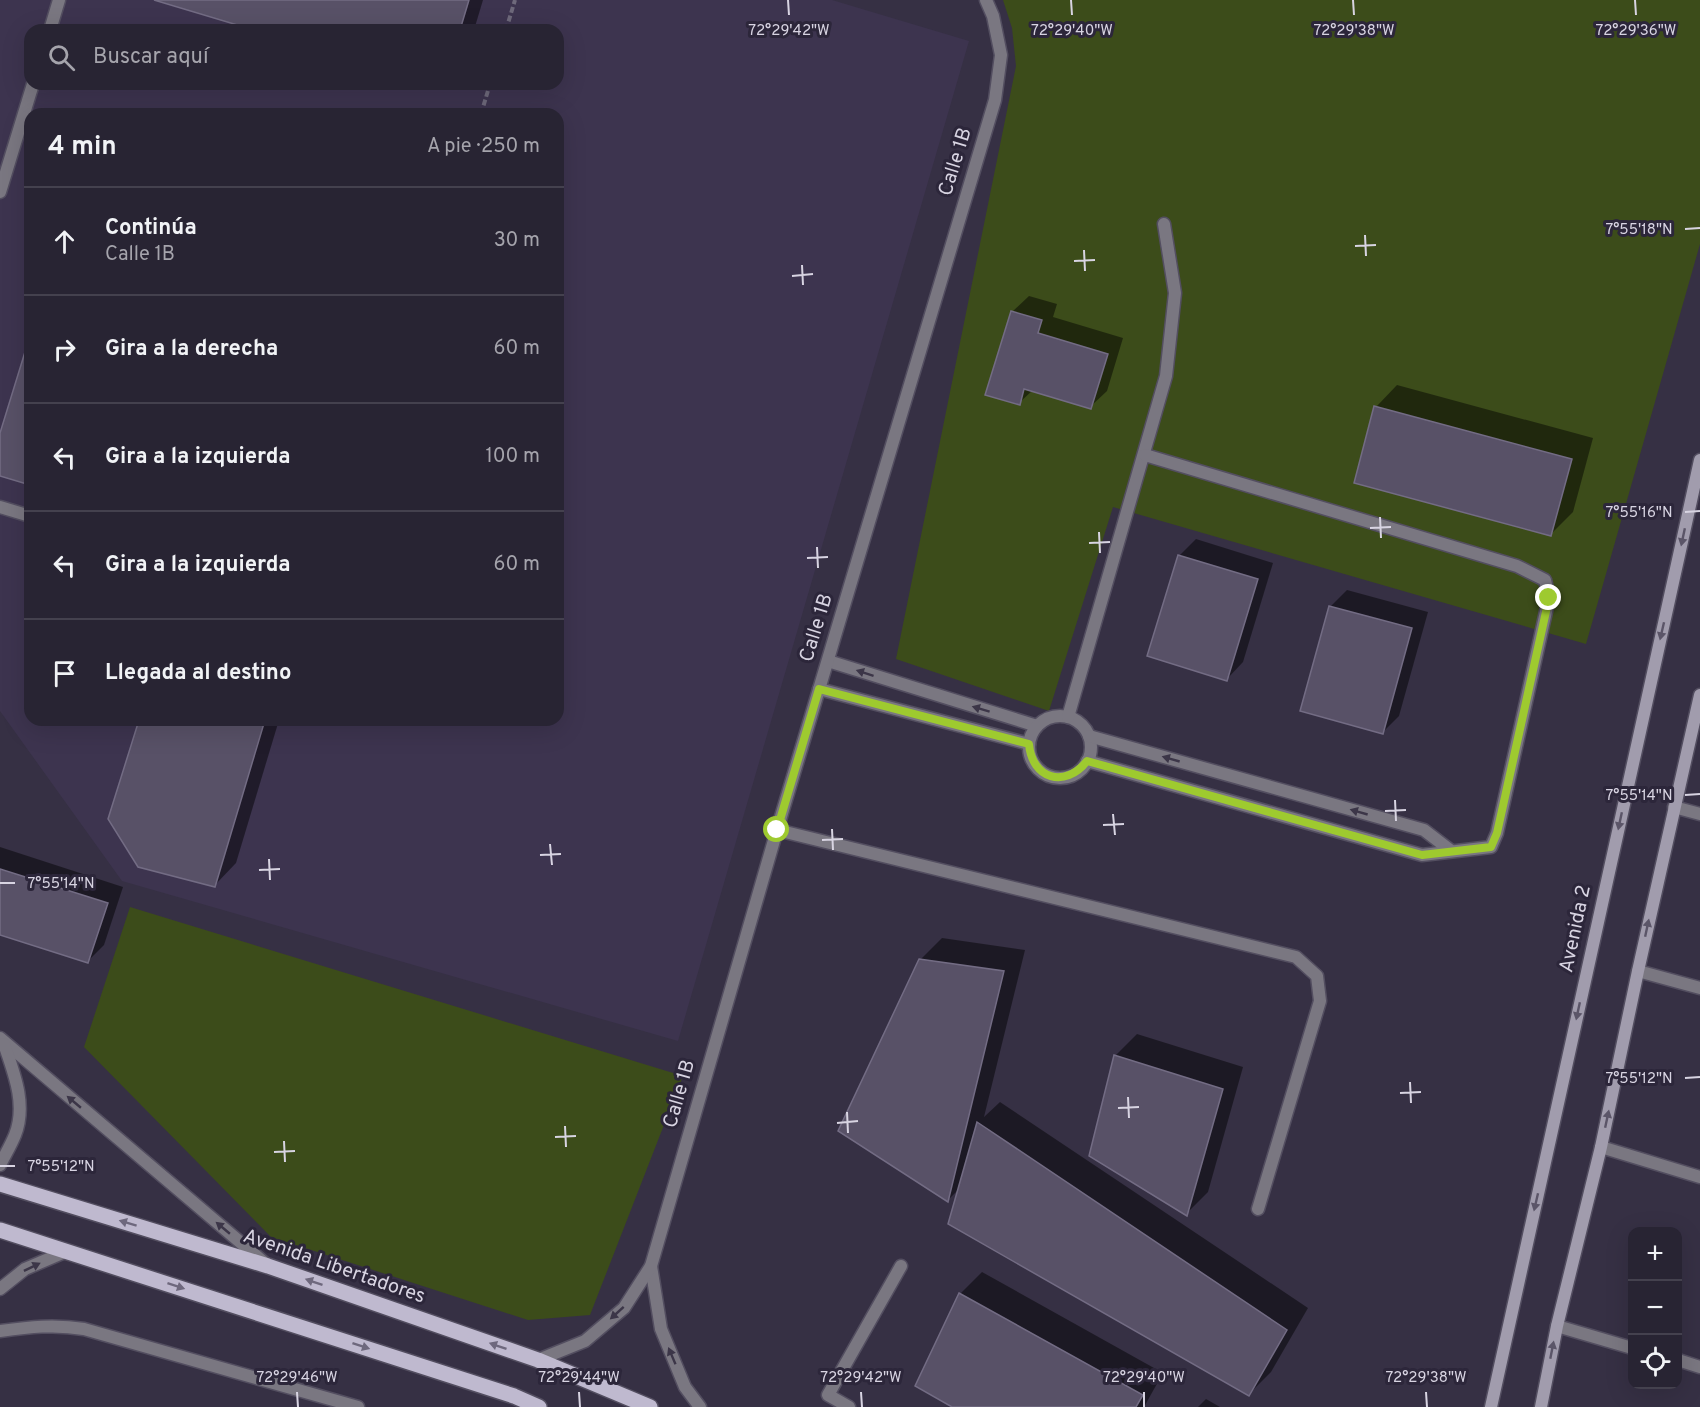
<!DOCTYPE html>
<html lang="es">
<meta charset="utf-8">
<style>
body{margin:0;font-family:Overpass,sans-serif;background:#34303f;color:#f1f3f6}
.controls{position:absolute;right:18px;bottom:18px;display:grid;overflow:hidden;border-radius:12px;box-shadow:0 6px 24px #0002}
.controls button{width:54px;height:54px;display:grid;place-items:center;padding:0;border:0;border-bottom:2px solid #44414e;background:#282433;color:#f1f3f6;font:30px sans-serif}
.stop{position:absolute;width:18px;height:18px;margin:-14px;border:4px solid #9eca2f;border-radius:50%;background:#fff}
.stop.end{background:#9eca2f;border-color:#fff;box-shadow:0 2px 6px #0008}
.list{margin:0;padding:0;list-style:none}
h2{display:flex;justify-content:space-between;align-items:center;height:78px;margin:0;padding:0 24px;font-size:26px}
h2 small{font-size:20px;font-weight:400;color:#a5a4ac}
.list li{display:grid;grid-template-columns:39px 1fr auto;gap:18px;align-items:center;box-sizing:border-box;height:108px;padding:0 24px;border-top:2px solid #44414e}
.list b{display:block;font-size:22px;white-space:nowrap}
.list p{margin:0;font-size:20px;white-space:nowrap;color:#a5a4ac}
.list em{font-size:20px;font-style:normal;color:#a5a4ac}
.icon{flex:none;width:33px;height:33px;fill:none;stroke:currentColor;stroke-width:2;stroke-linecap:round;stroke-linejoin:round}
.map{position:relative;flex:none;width:1700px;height:1407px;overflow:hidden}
.search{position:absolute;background:#282433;box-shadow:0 6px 24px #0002;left:24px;top:24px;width:540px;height:66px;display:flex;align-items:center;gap:15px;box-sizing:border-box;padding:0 21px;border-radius:18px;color:#a5a4ac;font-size:22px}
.panel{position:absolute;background:#282433;box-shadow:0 6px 24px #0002;left:24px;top:108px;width:540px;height:618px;border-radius:18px}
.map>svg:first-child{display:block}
.built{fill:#3d344f;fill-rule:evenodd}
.green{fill:#3c4c1a}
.shadow{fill:#0007}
.building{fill:#585167;stroke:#736c84;stroke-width:1.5}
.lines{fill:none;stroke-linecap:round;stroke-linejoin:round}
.lane-casing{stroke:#534e60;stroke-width:15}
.street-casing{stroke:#534e60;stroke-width:15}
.secondary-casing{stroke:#534e60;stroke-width:15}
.primary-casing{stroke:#534e60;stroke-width:18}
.path{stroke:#6e697b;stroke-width:4;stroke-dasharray:6 3;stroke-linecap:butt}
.lane{stroke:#7a7781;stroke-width:12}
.street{stroke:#7a7781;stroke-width:12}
.secondary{stroke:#a19cad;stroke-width:12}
.primary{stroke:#bfb9cf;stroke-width:15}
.oneway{fill:#5b5568}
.oneway2{fill:#3c3648}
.oneway3{fill:#6e687d}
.route{stroke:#9eca2f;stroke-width:8}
.ticks{fill:none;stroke:#d8d4e2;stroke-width:2}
.labels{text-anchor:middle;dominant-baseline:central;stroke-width:6;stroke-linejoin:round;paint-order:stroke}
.street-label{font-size:20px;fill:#d8d4e2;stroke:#2c263a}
.ticks-label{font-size:15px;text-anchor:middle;fill:#d8d4e2;stroke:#2c263a;stroke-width:6;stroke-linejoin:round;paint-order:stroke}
</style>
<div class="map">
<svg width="1700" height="1407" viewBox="0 0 1700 1407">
<rect width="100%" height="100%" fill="#363044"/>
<path class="built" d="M0,0h832l137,41 -291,1000 -556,-160 -122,-170zM30,30h528v54h-528zM30,114h528v606h-528z"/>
<g class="green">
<polygon points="1003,0 1700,0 1700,244 1586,644 1113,507 1049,711 896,659 1016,66 1012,28"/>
<polygon points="130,907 683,1076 590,1315 528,1320 271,1237 84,1047"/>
</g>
<g class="shadow">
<polygon points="159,0 483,0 474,30 259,30"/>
<polygon points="1029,296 1057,304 1053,317 1123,338 1107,391 1090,407 1033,390 1019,403 1012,312"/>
<polygon points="1397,385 1593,438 1573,512 1551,534 1376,407"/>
<polygon points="1196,539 1273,563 1243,662 1227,679 1179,556"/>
<polygon points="1347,590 1428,612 1399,716 1382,733 1302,710 1331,606"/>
<polygon points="140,720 279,720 236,863 215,885"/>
<polygon points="0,847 123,887 104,945 88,961 0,933"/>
<polygon points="942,938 1025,950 984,1117 1000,1102 1308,1308 1271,1372 1249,1394 959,1189 948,1200 920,960"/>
<polygon points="1137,1034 1243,1067 1208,1192 1186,1214 1115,1056"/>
<polygon points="982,1272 1163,1373 1144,1407 955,1407 960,1294"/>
<polygon points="1206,1399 1220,1407 1198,1407"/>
</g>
<g class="building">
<polygon points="154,0 469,0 460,30 254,30"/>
<polygon points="1011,311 1042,320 1038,333 1108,354 1091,409 1024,389 1020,405 985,395"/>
<polygon points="29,339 30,340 30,485 0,476 0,433"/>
<polygon points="1374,406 1572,459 1551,536 1354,483"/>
<polygon points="1178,555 1258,579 1227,681 1147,656"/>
<polygon points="1329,606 1412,628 1383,734 1300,711"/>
<polygon points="139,720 265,720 215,887 138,867 108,819"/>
<polygon points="0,869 108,903 88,963 0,935"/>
<polygon points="919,959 1004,971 948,1202 838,1131"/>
<polygon points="1114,1055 1223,1089 1187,1216 1089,1156"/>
<polygon points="977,1122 1287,1330 1249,1396 948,1224"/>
<polygon points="959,1293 1143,1395 1136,1407 952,1407 915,1386"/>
</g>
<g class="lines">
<g class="lane-casing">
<g id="lane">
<polyline points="777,830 1296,957 1317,976 1320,1001 1258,1209"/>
<path d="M0,1331c29,-4 55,-7 84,-2l274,78"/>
<polyline points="849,1407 828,1395 901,1266"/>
</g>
</g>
<g class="street-casing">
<g id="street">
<polyline points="50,30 59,0"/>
<polyline points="0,192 33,84"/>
<polyline points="0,507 30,516"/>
<polyline points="828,661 1037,726"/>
<polyline points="819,689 1029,744"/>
<circle cx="1060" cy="747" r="31"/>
<polyline points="1068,717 1166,376 1175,293 1164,224"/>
<polyline points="1089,736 1424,830 1450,850"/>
<polyline points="1087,761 1422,855 1491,847 1497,833 1549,598 1545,580 1517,566 1145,455"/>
<polyline points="1674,807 1700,814"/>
<polyline points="1638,971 1700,988"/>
<polyline points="0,1038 267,1265"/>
<polyline points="1601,1147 1700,1177"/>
<path d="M0,1165c5,-10 11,-20 15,-30 12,-30 -1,-62 -11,-91"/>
<polyline points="651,1266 661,1329 685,1387 700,1407"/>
<polyline points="0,1289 25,1269 67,1251"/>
<polyline points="1557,1326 1632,1348"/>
<polyline points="538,1360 585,1341 624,1308 651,1266 777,830 995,100 1001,55 993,16 986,0"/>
<polyline points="1678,1360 1700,1367"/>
</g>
</g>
<g class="secondary-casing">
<g id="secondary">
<polyline points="1491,1407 1700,460"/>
<polyline points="1541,1407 1557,1326 1601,1147 1638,971 1700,695"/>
</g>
</g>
<g class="primary-casing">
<g id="primary">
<polyline points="0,1184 268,1266 538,1360 650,1407"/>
<polyline points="0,1230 514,1396 539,1407"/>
</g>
</g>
<g class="path">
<polyline points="506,30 515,0"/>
<polyline points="481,114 490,84"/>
</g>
<use href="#lane" class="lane"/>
<use href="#street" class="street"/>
<use href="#secondary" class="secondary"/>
<use href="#primary" class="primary"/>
</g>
<defs><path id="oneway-solid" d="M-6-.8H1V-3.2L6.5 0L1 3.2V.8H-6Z" transform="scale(1.5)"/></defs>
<g class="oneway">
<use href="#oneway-solid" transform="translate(1683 537) rotate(102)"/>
<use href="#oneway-solid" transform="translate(1662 631) rotate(103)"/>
<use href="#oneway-solid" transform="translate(1620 821) rotate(102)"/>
<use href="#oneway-solid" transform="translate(1647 928) rotate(-78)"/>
<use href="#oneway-solid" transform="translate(1578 1011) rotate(102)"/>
<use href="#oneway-solid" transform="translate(1607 1119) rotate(-78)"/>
<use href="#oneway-solid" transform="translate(1536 1202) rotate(103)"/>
<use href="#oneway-solid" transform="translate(1552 1350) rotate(-79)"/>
</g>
<g class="oneway2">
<use href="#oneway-solid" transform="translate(865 673) rotate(-162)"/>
<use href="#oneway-solid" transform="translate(981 709) rotate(-163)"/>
<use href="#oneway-solid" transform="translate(1171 759) rotate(-164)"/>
<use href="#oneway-solid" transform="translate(1359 812) rotate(-164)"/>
<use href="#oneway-solid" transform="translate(74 1102) rotate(-140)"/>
<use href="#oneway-solid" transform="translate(223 1228) rotate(-140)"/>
<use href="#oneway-solid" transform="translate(32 1267) rotate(-26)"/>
<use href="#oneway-solid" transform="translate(617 1313) rotate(138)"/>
<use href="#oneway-solid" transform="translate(672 1356) rotate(-113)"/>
</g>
<g class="oneway3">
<use href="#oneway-solid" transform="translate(128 1223) rotate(-163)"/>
<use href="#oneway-solid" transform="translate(314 1282) rotate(-161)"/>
<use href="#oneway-solid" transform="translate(176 1286) rotate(18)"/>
<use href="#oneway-solid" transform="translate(361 1346) rotate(18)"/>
<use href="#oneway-solid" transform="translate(498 1346) rotate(-161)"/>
</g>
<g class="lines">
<path class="route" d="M777,830l42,-141 210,55c3,35 36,45 58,17l335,94 69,-8 6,-14 52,-235"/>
</g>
<path class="ticks" d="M788,0l1,15M1071,0l1,15M1353,0l1,15M1635,0l1,15M1685,229l15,-1M1365,235l1,21M1355,246l21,-1M1084,250l1,21M1074,261l21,-1M802,265l1,20M792,276l21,-2M1685,512l15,-1M1380,517l1,21M1370,528l21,-1M1099,532l1,21M1089,543l21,-1M817,547l1,21M807,558l21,-1M1685,795l15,-1M1395,800l1,21M1385,811l21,-1M1113,814l2,21M1103,825l21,-1M832,829l1,21M822,840l21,-1M550,844l2,21M540,855l21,-1M269,859l1,21M259,870l21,-1M0,883h15M1685,1078l15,-1M1410,1082l1,21M1400,1093l21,-1M1128,1097l1,21M1118,1108l21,-1M847,1112l1,21M837,1123l21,-2M565,1126l1,21M555,1137l21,-1M284,1141l1,21M274,1152l21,-1M0,1166h15M297,1392l1,15M579,1392l1,15M861,1392l1,15M1144,1392v15M1426,1392l1,15"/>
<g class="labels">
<g class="street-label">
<text transform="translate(956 162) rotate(-73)">Calle 1B</text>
<text transform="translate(817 628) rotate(-73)">Calle 1B</text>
<text transform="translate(1576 929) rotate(-78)">Avenida 2</text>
<text transform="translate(680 1094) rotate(-74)">Calle 1B</text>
<text transform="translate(334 1267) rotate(19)">Avenida Libertadores</text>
</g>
</g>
<g class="ticks-label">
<text x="789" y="35">72°29'42"W</text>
<text x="1072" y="35">72°29'40"W</text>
<text x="1354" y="35">72°29'38"W</text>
<text x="1636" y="35">72°29'36"W</text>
<text x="1639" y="234">7°55'18"N</text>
<text x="1639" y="517">7°55'16"N</text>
<text x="1639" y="800">7°55'14"N</text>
<text x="61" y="888">7°55'14"N</text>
<text x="1639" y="1083">7°55'12"N</text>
<text x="61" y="1171">7°55'12"N</text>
<text x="297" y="1382">72°29'46"W</text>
<text x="579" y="1382">72°29'44"W</text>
<text x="861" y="1382">72°29'42"W</text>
<text x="1144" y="1382">72°29'40"W</text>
<text x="1426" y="1382">72°29'38"W</text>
</g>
</svg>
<div class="controls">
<button>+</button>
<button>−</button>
<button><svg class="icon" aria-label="locate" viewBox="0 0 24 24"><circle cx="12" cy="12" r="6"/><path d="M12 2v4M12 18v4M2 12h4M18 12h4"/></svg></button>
</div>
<div class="stop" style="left:777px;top:830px"></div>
<div class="stop end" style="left:1549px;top:598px"></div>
<div class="search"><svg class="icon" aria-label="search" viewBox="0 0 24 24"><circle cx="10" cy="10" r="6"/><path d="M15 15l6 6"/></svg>Buscar aquí</div>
<section class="panel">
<h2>4 min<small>A pie · 250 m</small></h2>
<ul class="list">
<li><svg class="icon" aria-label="ahead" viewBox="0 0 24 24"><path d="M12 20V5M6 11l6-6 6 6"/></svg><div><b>Continúa</b><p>Calle 1B</p></div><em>30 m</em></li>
<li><svg class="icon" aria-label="right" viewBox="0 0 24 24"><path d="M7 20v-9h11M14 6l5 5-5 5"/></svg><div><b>Gira a la derecha</b></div><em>60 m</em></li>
<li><svg class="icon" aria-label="left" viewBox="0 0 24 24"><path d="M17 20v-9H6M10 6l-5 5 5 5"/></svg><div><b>Gira a la izquierda</b></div><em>100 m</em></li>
<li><svg class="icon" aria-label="left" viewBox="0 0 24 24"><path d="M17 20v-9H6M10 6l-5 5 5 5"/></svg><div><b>Gira a la izquierda</b></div><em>60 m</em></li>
<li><svg class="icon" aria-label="arrive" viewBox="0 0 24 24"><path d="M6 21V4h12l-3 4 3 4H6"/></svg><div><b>Llegada al destino</b></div></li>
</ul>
</section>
</div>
